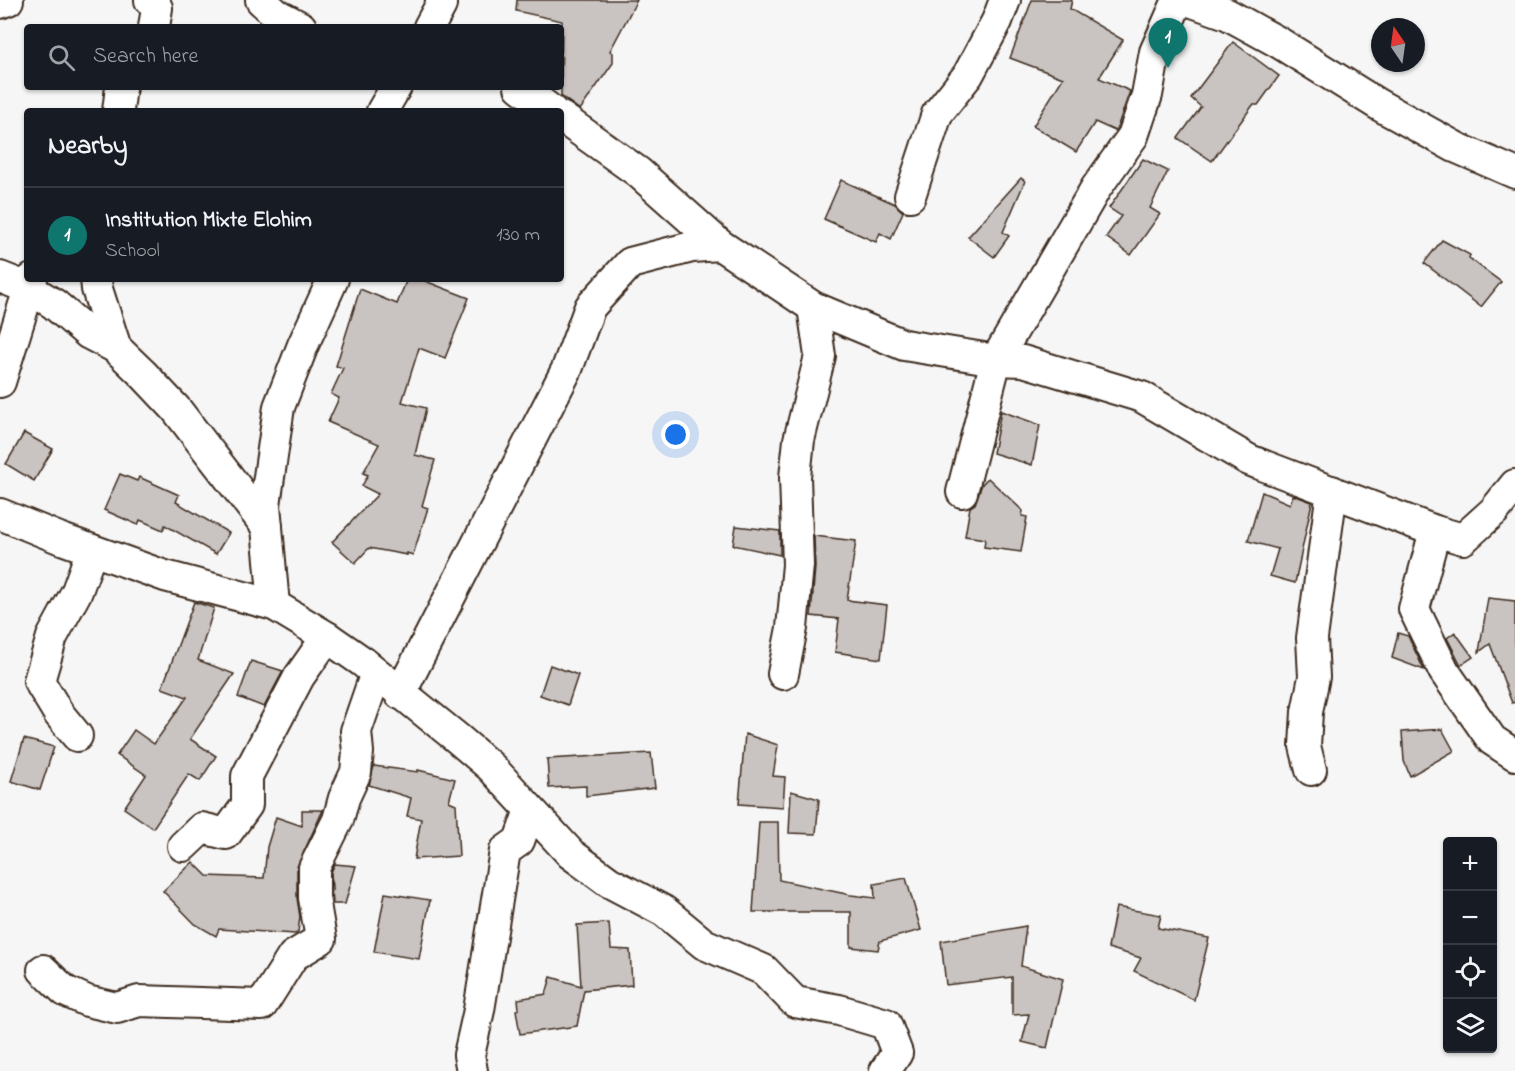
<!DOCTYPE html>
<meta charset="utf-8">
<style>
body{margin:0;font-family:"Indie Flower",sans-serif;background:#20242c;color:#f1f3f6}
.controls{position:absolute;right:18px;bottom:18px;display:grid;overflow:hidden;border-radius:6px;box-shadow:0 2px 4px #0004}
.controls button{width:54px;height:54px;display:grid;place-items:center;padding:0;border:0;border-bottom:2px solid #363941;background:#171b24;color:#f1f3f6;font:30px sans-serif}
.compass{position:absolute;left:1371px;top:18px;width:54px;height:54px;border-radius:50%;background:#171b24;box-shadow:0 2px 4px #0004;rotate:347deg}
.you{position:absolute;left:676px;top:435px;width:21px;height:21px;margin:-15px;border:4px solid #fff;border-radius:50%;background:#1a73e8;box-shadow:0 0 0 9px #1a73e833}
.badge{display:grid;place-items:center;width:39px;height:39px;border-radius:50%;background:#0f766e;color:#fff;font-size:20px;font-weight:700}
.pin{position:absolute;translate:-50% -50px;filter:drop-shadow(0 2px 3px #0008)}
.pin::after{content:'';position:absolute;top:32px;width:21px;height:18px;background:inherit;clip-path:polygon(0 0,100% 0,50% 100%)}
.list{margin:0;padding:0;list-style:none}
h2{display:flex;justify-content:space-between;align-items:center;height:78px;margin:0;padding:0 24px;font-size:26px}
h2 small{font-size:20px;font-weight:400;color:#9ea1a6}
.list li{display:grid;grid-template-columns:39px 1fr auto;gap:18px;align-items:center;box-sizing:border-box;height:96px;padding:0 24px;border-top:2px solid #363941}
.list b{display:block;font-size:22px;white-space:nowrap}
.list p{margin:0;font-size:20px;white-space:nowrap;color:#9ea1a6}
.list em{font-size:20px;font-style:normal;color:#9ea1a6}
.icon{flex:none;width:33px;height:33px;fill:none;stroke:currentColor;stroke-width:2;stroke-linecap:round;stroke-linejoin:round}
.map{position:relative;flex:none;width:1515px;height:1071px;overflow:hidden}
.search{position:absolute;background:#171b24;box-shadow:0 2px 4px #0004;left:24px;top:24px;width:540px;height:66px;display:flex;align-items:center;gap:15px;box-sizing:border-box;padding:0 21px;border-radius:6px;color:#9ea1a6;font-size:22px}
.panel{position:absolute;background:#171b24;box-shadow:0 2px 4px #0004;left:24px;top:108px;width:540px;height:174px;border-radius:6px}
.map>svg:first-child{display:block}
.building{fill:#c9c3c1;stroke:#3b2a1e;stroke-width:1.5}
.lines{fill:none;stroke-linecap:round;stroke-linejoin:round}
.street-casing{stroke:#3b2a1e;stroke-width:34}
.street{stroke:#fff;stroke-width:30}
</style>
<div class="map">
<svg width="1515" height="1071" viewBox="0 0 1515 1071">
<rect width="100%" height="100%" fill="#f7f6f6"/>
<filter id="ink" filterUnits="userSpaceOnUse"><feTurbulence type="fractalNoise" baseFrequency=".0167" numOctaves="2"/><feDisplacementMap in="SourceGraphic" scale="12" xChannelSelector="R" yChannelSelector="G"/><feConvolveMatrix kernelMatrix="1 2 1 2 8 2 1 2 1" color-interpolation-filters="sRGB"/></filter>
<g filter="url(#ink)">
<g class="building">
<polygon points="517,0 637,0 610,51 613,53 613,63 580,110 561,96 562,21 516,11"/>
<polygon points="1032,0 1072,0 1070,9 1123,40 1099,78 1130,91 1117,128 1115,131 1095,122 1076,152 1033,126 1063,78 1010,58"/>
<polygon points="1233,42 1279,76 1258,105 1253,105 1212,161 1178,138 1201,107 1191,98"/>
<polygon points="1143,159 1168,171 1150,208 1160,214 1131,255 1106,237 1121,216 1109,208"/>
<polygon points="1021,178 1025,181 1003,232 1009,236 994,257 968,237"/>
<polygon points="841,180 895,204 903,212 891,239 880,233 876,242 824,219"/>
<polygon points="1442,240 1470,255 1469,258 1501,282 1481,307 1424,263"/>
<polygon points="407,279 420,279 469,298 445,358 419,348 402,402 426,408 415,455 435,460 422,506 428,508 413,555 407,553 407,555 369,548 355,563 332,542 378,494 362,486 368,475 363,473 379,444 328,422 339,398 331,394 343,368 336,366 360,289 397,304"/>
<polygon points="1001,411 1040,425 1032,465 993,453"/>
<polygon points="24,433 53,449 34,481 6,464"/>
<polygon points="120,474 137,481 139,477 179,495 176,502 229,533 216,554 165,525 163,530 140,520 138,525 104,510"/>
<polygon points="988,478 1023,511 1022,516 1027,517 1021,552 984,547 985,539 965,536 970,507 975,504 982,484"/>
<polygon points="1262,492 1290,504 1293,495 1312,502 1295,583 1270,576 1278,549 1248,541"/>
<polygon points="736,526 780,531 780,555 733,545"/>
<polygon points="814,536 856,541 847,600 887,605 881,659 835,652 839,619 811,616 815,567"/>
<polygon points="1488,598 1515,601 1515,702 1512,703 1490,644 1479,652"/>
<polygon points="194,602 214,608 198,660 234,674 190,739 216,756 200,781 189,774 153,828 124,808 146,775 117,755 134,730 154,744 187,697 162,688"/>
<polygon points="1455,632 1473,657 1461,665 1447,638"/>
<polygon points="1398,633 1408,636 1424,670 1392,658"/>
<polygon points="251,661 283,671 264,707 238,697"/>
<polygon points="550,665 578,675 568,705 540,695"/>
<polygon points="1442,729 1454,751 1410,776 1404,761 1402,732"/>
<polygon points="745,734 778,745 773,776 785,777 783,807 739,804"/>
<polygon points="24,739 54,747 40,790 11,781"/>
<polygon points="651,753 655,788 586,796 586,786 549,788 547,759"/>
<polygon points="374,766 418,772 418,770 455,779 449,801 456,804 459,856 414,859 421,819 407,816 411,798 369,785"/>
<polygon points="791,791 819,799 816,834 789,833"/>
<polygon points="302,810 323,810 297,867 297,898 300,917 298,932 295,934 219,929 216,936 195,924 163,891 193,862 207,876 264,878 267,847 276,817 302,826"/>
<polygon points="759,822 778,822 779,880 851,895 875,898 874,884 906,878 921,930 880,941 878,950 851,947 851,912 753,912"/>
<polygon points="335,864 356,866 345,904 333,904 331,872"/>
<polygon points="385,893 430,900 419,959 374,952"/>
<polygon points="1116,907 1161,915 1158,928 1209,938 1194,1000 1134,971 1141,958 1108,948"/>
<polygon points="609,923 611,949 630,950 632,985 584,990 577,1026 520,1034 516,1010 519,1009 518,999 546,994 551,977 581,986 577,925"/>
<polygon points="1026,926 1021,966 1063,979 1047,1048 1022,1042 1029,1014 1012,1015 1012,977 946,985 941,941"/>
</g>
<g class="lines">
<g class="street-casing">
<g id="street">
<polyline points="150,0 157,8 154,27"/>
<polyline points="261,0 276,14 301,27"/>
<polyline points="1187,0 1227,14 1278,42 1379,105 1455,147 1515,173"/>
<polyline points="0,3 8,0"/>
<polyline points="429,27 441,5 441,0"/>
<polyline points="520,87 552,111"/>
<polyline points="118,111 121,87"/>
<polyline points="382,111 396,87"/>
<polyline points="561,117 638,172 720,245 813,307 904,345 996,360 1023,361 1142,397 1249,460 1435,531 1463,539 1494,511 1515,485"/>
<polyline points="910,196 937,114 968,75 997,21 1005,0"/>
<polyline points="0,277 28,288 54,304 89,334 116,348"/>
<polyline points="96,279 97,289 116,348 143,374 176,409 267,527"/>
<polyline points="333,279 303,345 279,407 265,505 274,605 327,637 363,662 457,738 491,767 571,854 609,882 664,911 704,944 764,970 795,1002 839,1010 886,1024 897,1053 885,1071"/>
<polyline points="0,382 32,279"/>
<polyline points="962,492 996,360 1096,188 1133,136 1147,95 1155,52 1178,0"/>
<polyline points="0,514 59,538 165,576 274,605"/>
<polyline points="1435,531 1414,609 1444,671 1492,740 1515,755"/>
<polyline points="783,674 792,628 798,565 795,477 799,440 820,356 813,307"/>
<polyline points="400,694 567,369 590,307 630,263 692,247 720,245"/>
<polyline points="77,736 59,714 39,681 52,637 77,591 92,550"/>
<polyline points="1311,770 1305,746 1307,712 1314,677 1312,638 1332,491"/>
<polyline points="183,846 202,828 226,834 247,805 247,776 258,755 299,677 327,637"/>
<polyline points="43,970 65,991 87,1001 117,1008 139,1001 262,1005 293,956 321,939 314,898 314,868 338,820 344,798 356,772 358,752 356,731 376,673"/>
<polyline points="472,1071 469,1055 479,1010 505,851 519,841 530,810"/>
</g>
</g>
<use href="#street" class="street"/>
</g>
</g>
</svg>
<div class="controls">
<button>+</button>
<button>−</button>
<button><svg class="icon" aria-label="locate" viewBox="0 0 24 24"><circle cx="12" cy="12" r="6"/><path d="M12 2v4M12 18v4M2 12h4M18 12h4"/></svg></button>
<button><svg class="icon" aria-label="layers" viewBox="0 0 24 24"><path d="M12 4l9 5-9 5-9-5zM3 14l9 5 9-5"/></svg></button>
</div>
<svg class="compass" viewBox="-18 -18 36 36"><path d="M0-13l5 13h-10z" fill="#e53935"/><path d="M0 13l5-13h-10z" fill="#9ea1a6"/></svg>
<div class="you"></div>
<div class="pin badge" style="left:1168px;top:68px">1</div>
<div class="search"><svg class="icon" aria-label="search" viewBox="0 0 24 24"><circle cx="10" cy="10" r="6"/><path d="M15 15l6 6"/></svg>Search here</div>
<section class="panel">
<h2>Nearby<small></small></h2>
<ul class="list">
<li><span class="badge">1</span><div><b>Institution Mixte Elohim</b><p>School</p></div><em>130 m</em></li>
</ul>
</section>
</div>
